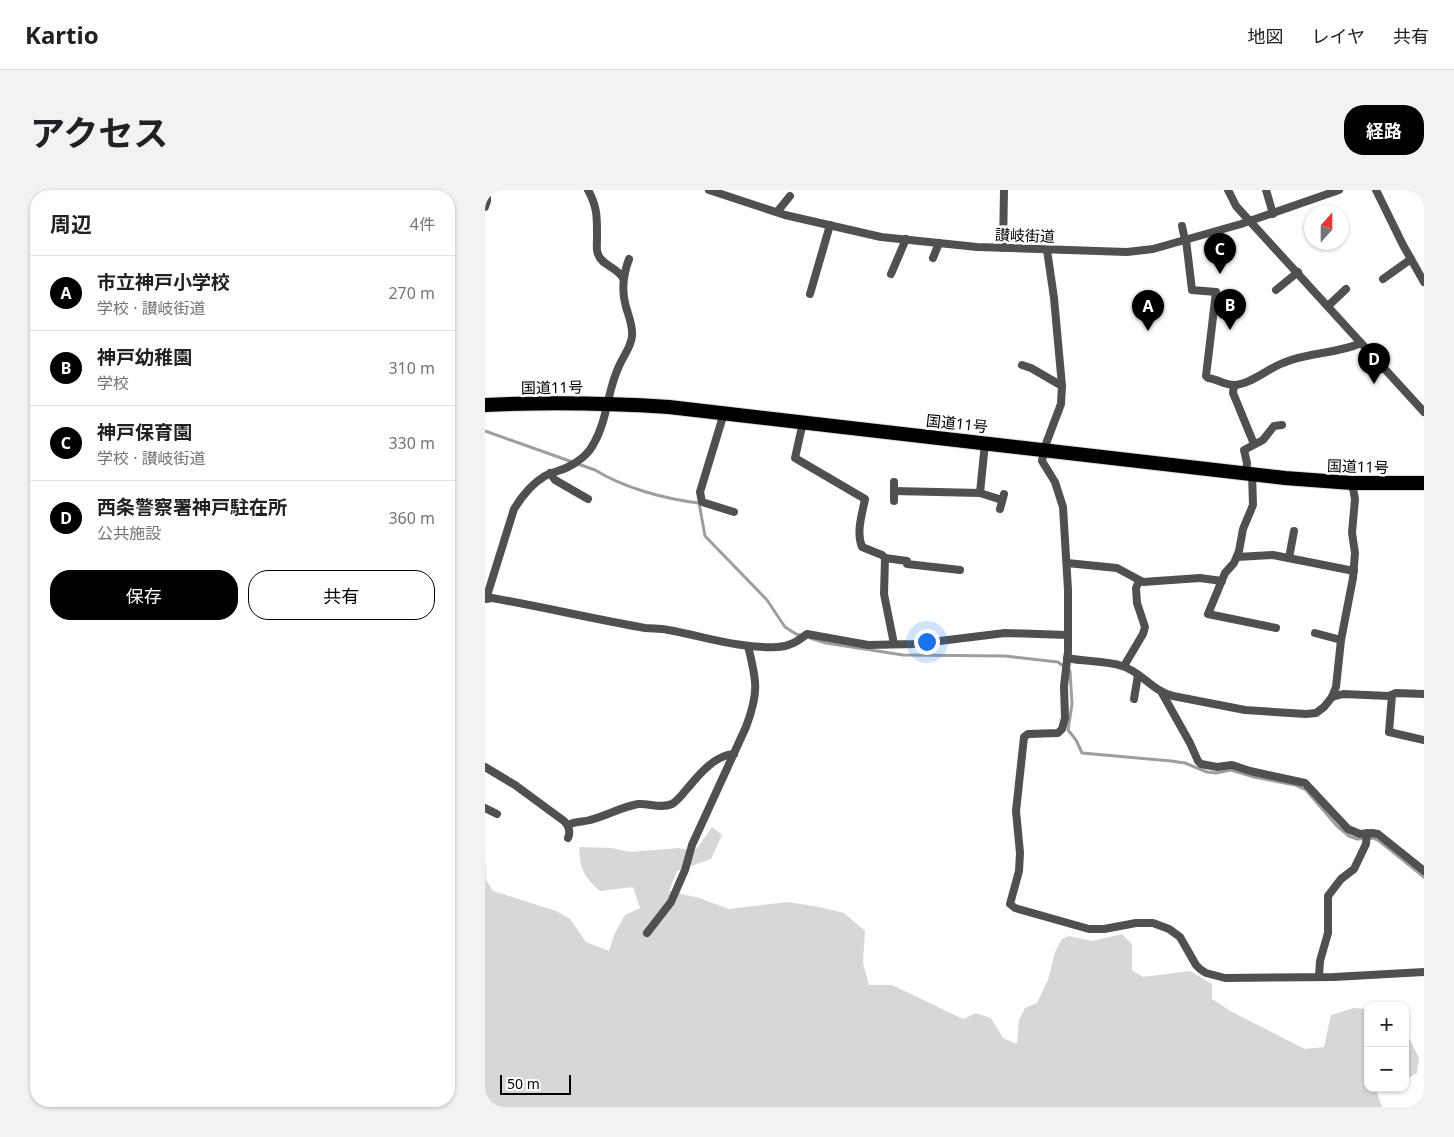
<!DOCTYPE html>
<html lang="ja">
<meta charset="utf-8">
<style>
body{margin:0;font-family:"Noto Sans","Noto Sans JP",sans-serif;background:#f2f2f2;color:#202124}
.controls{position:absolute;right:15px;bottom:15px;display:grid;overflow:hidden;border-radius:10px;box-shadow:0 1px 4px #0004}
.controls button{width:45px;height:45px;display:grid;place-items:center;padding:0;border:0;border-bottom:1px solid #e0e0e0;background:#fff;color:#202124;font:25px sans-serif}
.compass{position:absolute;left:819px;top:15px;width:45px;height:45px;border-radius:50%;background:#fff;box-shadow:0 1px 4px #0004;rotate:21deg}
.scale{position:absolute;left:15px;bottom:12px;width:71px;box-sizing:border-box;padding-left:5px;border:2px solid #000;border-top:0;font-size:14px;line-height:18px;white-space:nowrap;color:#000;-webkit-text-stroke:4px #fff;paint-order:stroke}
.you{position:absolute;left:441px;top:451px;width:18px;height:18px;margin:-12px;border:4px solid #fff;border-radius:50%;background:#1a73e8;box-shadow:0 0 0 8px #1a73e833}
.badge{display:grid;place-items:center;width:32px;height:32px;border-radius:50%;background:#000;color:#fff;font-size:16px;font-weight:700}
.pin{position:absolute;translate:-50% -41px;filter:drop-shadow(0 1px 2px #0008)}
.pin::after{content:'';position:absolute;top:26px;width:18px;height:15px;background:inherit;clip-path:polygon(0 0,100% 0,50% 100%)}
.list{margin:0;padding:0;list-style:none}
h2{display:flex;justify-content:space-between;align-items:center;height:65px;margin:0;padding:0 20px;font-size:21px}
h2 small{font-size:16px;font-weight:400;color:#757577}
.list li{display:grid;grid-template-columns:32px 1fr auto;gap:15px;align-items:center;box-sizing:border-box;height:75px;padding:0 20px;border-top:1px solid #e0e0e0}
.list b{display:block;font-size:19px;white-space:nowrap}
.list p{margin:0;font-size:16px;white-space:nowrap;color:#757577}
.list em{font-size:16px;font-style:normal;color:#757577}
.actions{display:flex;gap:10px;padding:15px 20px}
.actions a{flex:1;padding:11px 0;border:1px solid #000;border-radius:20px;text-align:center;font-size:18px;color:#000}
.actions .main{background:#000;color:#fff}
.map{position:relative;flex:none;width:939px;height:917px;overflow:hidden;border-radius:20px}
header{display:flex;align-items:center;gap:30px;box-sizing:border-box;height:70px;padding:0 25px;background:#fff;border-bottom:1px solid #e0e0e0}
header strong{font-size:24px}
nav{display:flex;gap:28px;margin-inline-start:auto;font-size:18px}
.intro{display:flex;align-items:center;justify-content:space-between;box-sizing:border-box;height:120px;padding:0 30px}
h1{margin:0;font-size:35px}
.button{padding:12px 22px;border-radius:20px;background:#000;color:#fff;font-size:18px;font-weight:700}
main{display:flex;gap:30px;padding:0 30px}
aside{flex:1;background:#fff;border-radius:20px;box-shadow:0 1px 4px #0004}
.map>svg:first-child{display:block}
.green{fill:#d7d7d7}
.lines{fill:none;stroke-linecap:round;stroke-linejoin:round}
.stream{stroke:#9e9e9e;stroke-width:3}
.highway-casing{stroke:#dbdbdb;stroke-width:16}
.street{stroke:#505050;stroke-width:8}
.highway{stroke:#000;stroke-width:14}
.labels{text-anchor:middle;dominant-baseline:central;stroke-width:5;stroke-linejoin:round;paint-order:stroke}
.street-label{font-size:15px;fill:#000;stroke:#fff}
</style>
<header>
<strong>Kartio</strong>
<nav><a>地図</a><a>レイヤ</a><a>共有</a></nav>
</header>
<div class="intro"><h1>アクセス</h1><a class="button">経路</a></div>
<main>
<aside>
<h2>周辺<small>4件</small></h2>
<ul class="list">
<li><span class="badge">A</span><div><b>市立神戸小学校</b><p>学校 · 讃岐街道</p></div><em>270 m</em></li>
<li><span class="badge">B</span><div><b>神戸幼稚園</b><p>学校</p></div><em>310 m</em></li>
<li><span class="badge">C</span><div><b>神戸保育園</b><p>学校 · 讃岐街道</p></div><em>330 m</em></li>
<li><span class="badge">D</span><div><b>西条警察署神戸駐在所</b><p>公共施設</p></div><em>360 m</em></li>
</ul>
<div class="actions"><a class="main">保存</a><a>共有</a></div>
</aside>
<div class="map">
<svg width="939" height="917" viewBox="0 0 939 917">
<rect width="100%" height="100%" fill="#fff"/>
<g class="green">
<path d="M227,637l10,8 -11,24 -34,12 -8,20 30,7 30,11 59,-7 31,5 25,6 21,18 -2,32 6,22h23l71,34 13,-6 15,5 12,20 14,6 2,-24 6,-12 12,-5 11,-23 7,-28 7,-13 7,-3 23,5 30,-7 10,10v26l11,7 47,-6 22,13v15l20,13 73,37 19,-2 7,-32 22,-7 15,1v79h12l-4,2 6,17h-897v-255l1,28 7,11 63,20 14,8 16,23 23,9 5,-16 11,-20 15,-7 -7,-21 -33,4c-16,-14 -20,-22 -21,-44l32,1 20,4 47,-4 17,3z"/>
<polygon points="920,840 934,868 932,883 920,890"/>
</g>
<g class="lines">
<g class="stream">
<path d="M0,241l110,39c29,18 70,29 104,33l6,33 62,64 18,27 11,7 8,2"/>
<polyline points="325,448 341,453 418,465 520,466 573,472 585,481 587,514 583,540 591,550 597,563 686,571 700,573 722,582 731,583 746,580 769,587 810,595 821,600 852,636 864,646 872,649 888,648 893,650 939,687"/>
</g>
<g class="highway-casing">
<path id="highway" d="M0,215c62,-3 122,-2 184,2l616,71 67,5h72"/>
</g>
<g class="street">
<path d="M103,0c10,18 9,29 9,49 0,5 -1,11 1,15 3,11 19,13 25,24"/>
<polyline points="224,0 300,25 396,47 492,57 642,62 668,59 756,34 854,0"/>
<polyline points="743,0 751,16 939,222"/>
<polyline points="781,0 788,24"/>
<polyline points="891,0 918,55 939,92"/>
<polyline points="0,17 2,11 2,0"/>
<polyline points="292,22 305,6"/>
<polyline points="697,36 700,50"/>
<path d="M701,50l6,50 24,2 -10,84 2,2c9,1 17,7 26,7 15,0 35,-17 49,-22 25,-11 54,-9 78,-20"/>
<polyline points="518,58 519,0"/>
<polyline points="562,60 569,108 577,196 576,214 559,259 557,271 570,292 578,317 583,400 583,462 579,496 580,528 577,539 573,543 543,544 539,547 531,621 535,663 534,681 525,714 530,718 604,739 619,739 651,733 668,733 684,739 695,747 711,775 715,779 721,783 740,788 849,787 939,782"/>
<polyline points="448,68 454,53"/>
<polyline points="406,84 421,49"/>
<polyline points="898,89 926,69"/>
<polyline points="791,100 813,82"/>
<polyline points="325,104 345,35"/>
<polyline points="843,116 861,99"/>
<polyline points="537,175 546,178 577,196"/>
<polyline points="749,195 748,203 769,254"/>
<polyline points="239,223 215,302 217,312 249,322"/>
<path d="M318,232l-8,36 70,41c-3,16 -9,33 -3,48l20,8 3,3 -1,36 10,50"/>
<polyline points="65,283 70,290 103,309"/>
<polyline points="761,284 762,273 759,260 778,250 789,236 797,235"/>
<polyline points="767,284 768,315 758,339 754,361 749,373 740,383 723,424 791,438"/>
<polyline points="409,292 409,311"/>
<polyline points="409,301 495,303 517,310"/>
<polyline points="495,303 500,253"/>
<polyline points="515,319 519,304"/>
<polyline points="752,367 788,365 869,381"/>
<polyline points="400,368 422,371 422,374 475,380"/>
<polyline points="804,368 809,341"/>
<polyline points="582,373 632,378 658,392 715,388 737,391"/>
<path d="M0,409l7,-1c51,9 102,21 153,30 8,1 15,0 23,2 35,6 72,19 109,17 12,0 21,-6 30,-13l61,11 47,-1 90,-11 62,2"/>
<path d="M1,409l28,-90c8,-13 17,-25 31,-33 7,-4 14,-5 21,-8 11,-5 23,-14 28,-25 14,-24 13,-54 26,-79 4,-9 11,-17 12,-28 1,-10 -3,-19 -6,-29 -5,-17 -3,-32 3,-48"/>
<polyline points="830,443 856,450"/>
<path d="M582,468c18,4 38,2 55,8 20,6 30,25 51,30l72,14 61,4 10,-1 8,-6 8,-10 4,-10 5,-47 12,-62 2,-25 -3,-20 3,-34 -3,-16"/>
<polyline points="639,476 658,444 660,437 652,413 651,398 654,391"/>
<polyline points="677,503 705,553 713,571 716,574 732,577 747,575 765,581 820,593 863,639 875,644 887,643 893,644 939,681"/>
<polyline points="907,505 904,542 939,550"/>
<polyline points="847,507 858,504 904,506 911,503 939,504"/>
<polyline points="649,509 653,485"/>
<path d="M0,577l30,18 49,36c5,5 7,10 4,17"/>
<polyline points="0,618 12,624"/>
<path d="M83,635c7,-4 15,-3 22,-5 16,-4 31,-13 48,-16 11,-1 23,5 34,0 5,-3 10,-9 14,-14 12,-14 28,-35 48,-36"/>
<path d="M162,743l24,-31 14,-32 7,-25 54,-118c13,-35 11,-45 2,-81"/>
<polyline points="834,786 835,771 843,743 843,706 856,689 869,679 881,654 882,643"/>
</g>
<use href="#highway" class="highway"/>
</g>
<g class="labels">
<g class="street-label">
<text transform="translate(540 45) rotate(2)">讃岐街道</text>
<text transform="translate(67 197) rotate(-1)">国道11号</text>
<text transform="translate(472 233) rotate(6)">国道11号</text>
<text transform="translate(873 276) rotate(2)">国道11号</text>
</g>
</g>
</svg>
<div class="controls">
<button>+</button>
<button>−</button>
</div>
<svg class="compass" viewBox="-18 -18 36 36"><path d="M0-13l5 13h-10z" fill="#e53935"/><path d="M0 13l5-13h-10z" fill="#757577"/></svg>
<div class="scale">50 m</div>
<div class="you"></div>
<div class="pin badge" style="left:663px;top:141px">A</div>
<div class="pin badge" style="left:745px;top:140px">B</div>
<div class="pin badge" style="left:735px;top:84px">C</div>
<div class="pin badge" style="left:889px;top:194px">D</div>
</div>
</main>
